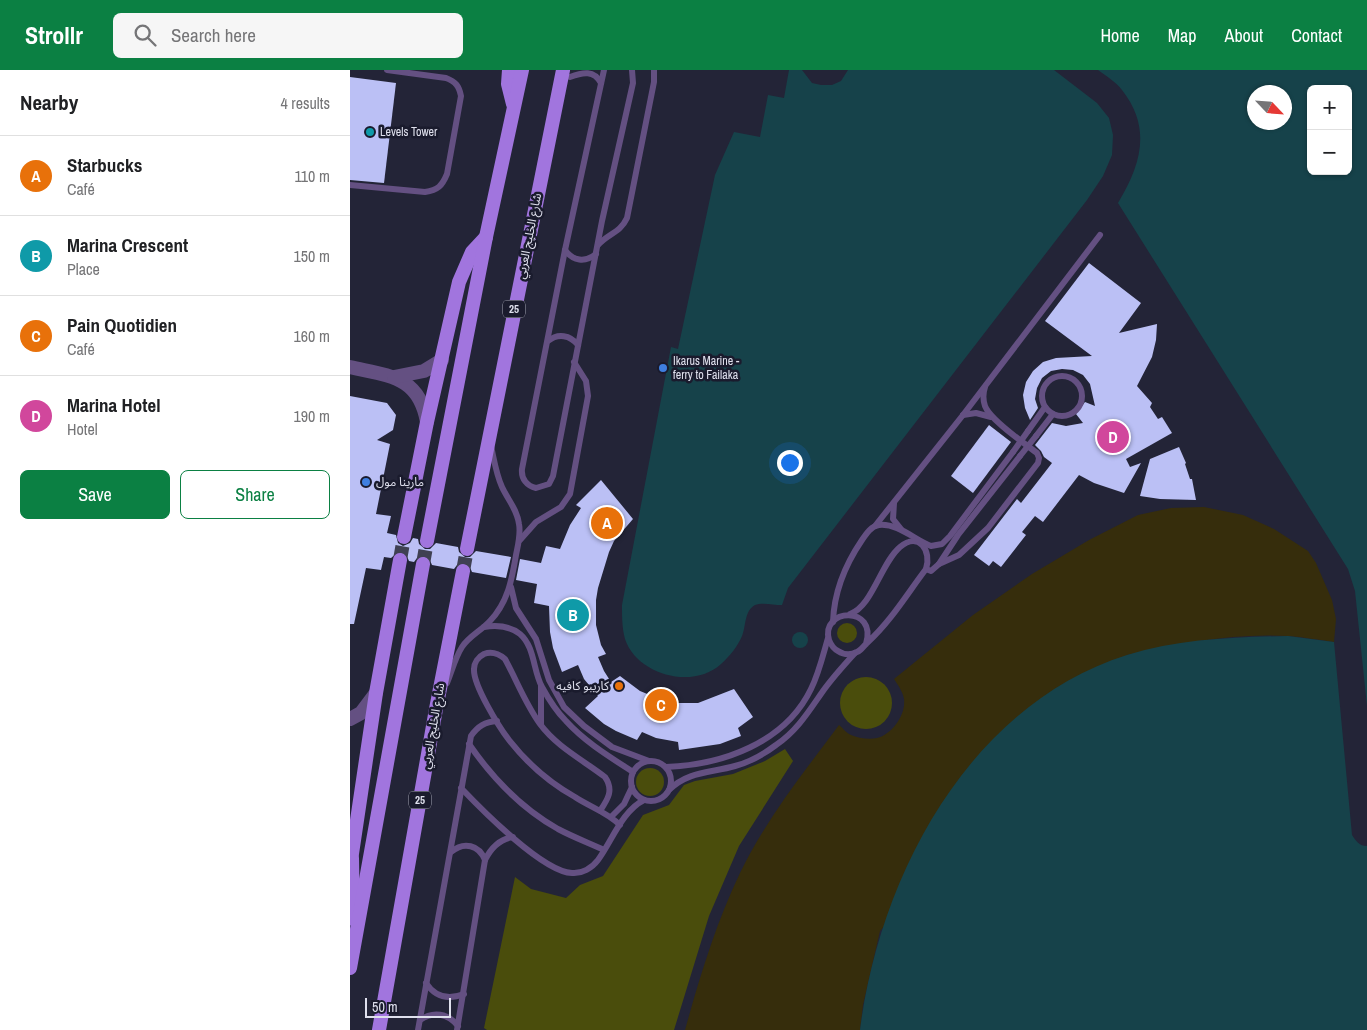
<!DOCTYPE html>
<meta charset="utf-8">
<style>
body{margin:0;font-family:"Archivo Narrow","Noto Sans Arabic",sans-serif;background:#f6f6f6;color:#202124}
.controls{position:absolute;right:15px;top:15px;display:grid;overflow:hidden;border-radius:8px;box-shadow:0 1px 4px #0004}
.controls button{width:45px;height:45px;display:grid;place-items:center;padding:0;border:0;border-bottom:1px solid #e0e0e0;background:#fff;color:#202124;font:25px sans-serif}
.compass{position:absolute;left:897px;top:15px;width:45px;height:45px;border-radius:50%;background:#fff;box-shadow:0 1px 4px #0004;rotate:116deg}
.scale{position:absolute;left:15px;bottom:12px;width:86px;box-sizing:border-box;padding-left:5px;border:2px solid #dfe0ed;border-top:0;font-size:14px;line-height:18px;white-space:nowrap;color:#dfe0ed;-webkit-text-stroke:4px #1a1b2d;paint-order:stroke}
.you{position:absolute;left:439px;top:392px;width:18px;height:18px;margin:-12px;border:4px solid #fff;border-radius:50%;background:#1a73e8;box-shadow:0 0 0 8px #1a73e833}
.badge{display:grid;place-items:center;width:32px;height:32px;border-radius:50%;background:#0b8043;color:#fff;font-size:16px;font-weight:700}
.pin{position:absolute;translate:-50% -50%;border:2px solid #fff;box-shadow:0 1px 5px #0006}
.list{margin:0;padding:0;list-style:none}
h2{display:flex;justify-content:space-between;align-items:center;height:65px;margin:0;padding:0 20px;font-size:21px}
h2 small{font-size:16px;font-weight:400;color:#757577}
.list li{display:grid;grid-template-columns:32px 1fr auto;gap:15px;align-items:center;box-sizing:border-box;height:80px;padding:0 20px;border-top:1px solid #e0e0e0}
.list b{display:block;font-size:19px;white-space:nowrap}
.list p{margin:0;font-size:16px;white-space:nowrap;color:#757577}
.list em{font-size:16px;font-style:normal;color:#757577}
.actions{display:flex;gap:10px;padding:15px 20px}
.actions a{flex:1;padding:11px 0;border:1px solid #0b8043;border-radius:8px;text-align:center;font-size:18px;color:#0b8043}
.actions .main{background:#0b8043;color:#fff}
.icon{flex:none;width:28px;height:28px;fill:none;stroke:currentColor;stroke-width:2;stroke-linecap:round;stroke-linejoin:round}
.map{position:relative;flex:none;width:1017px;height:960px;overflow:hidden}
header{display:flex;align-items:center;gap:30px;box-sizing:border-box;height:70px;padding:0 25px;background:#0b8043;color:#fff}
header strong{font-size:24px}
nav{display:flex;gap:28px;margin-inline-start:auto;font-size:18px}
.search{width:350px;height:45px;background:#f6f6f6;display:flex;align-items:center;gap:12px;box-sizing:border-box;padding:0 18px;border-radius:8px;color:#757577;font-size:19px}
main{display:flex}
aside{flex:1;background:#fff}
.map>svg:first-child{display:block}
.green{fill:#4a4d0c}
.sand{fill:#362d0c}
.water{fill:#16424a;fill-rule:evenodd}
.building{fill:#bbc0f5}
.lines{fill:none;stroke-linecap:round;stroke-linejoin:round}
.primary-tunnel{stroke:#3f4052;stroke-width:14;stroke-dasharray:14 7;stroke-linecap:butt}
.service{stroke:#645082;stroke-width:6}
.tertiary{stroke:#645082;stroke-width:14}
.primary{stroke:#a175de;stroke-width:14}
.service-bridge{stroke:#645082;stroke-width:6}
.culture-dot{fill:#0f9aa8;stroke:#1a1b2d;stroke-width:2}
.shop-dot{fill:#3f7fe0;stroke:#1a1b2d;stroke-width:2}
.food-dot{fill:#e8710a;stroke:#1a1b2d;stroke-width:2}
.labels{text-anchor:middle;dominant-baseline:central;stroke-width:5;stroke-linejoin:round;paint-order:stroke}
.shield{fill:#1a1b2d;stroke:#a4a5b3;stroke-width:1}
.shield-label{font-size:11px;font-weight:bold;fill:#dfe0ed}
.poi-label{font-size:12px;fill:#dfe0ed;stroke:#1a1b2d;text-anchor:start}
.street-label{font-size:12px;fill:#dfe0ed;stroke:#1a1b2d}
</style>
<header>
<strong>Strollr</strong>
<div class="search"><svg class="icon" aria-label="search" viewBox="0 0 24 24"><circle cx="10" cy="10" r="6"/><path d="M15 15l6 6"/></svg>Search here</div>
<nav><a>Home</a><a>Map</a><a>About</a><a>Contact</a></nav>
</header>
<main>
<aside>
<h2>Nearby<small>4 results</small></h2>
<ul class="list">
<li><span class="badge" style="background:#e8710a">A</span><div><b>Starbucks</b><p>Café</p></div><em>110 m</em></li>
<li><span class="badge" style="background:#0f9aa8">B</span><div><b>Marina Crescent</b><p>Place</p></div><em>150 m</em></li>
<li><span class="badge" style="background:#e8710a">C</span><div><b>Pain Quotidien</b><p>Café</p></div><em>160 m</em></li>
<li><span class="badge" style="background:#d1479c">D</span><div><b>Marina Hotel</b><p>Hotel</p></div><em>190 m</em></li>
</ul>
<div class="actions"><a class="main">Save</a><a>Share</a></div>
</aside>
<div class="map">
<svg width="1017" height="960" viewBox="0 0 1017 960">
<rect width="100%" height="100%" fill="#232437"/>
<g class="green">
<circle cx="497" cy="563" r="10"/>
<circle cx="516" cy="633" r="26"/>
<polygon points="435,679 443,691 389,776 359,846 324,960 137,960 134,958 165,807 181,819 216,828 230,815 253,806 293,745 319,735 334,715 345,711 383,704 415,691"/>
<circle cx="300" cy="712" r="14"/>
</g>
<path class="sand" d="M854,437l39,8 31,14 34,22 8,12 16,37 4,19 -2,23c-15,-2 -31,-5 -46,-6 -54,-3 -109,7 -161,19l-247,276 -17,74 -3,25h-175c15,-54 31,-107 55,-157 26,-54 64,-101 99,-148 4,3 7,8 12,10 7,3 18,5 26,3 15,-4 29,-23 27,-39 -1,-7 -6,-14 -10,-20l79,-64 59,-41 57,-34 49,-25 33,-7z"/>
<g class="water">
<path d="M439,0h13l10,13 9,2h11l9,-4 7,-11h206l43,33 12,15 4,17 -1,20 -9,21 -16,24 -299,388 -6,17c-8,0 -20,-3 -27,0 -11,6 -9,22 -13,31 -4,10 -13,21 -21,28 -28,26 -84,11 -96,-25 -3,-11 -3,-23 -3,-34l49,-258 7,2 37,-174 19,-43 26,5 8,-42 16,3z"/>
<path d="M748,0h269v636l-12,-115 -7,-22 -230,-366c23,-38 34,-75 4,-113 -6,-8 -16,-14 -24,-20zM961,19h37v82h-37zM934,22v30h-30v-30z"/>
<circle cx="450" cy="570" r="8"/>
<path d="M938,566l46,6 18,193c4,6 7,11 15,11v184h-507c20,-155 109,-325 267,-375 52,-16 107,-18 161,-19z"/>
</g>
<g class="building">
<polygon points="0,7 46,13 34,113 0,110"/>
<polygon points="739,193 791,233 769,263 807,254 806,270 802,287 787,316 802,333 800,337 808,349 812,347 822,363 776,389 780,397 791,393 774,423 744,413 729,405 693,452 685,446 672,462 676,465 651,497 643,491 639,496 624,485 667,429 671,433 702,393 694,387 691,381 685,375 702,353 716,356 733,353 726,344 735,332 745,336 740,314 733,305 723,300 712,299 701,301 692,308 687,318 685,329 688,338 680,350 675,338 673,325 676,312 683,301 693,292 706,288 742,286 695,251"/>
<polygon points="0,326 37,333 46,345 43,360 27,370 40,374 26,444 41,446 37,463 46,465 48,473 53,476 60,473 63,468 68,469 69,474 75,479 80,479 86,473 108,477 109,482 115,487 120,487 126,481 161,487 156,508 122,502 119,495 114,492 107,495 104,499 82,495 79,488 74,485 67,488 64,492 59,491 56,484 48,482 41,488 34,487 31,500 16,498 4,554 0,554"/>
<polygon points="639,355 661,372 623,423 601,406"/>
<polygon points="829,377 836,393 835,394 840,409 842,409 846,430 810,429 790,426 800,389"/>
<polygon points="251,410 283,449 264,471 259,482 248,518 246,530 246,555 251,575 256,584 248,587 254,601 261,612 270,606 290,621 312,630 324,633 348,633 384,619 403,647 388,658 391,666 370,674 329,680 328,672 306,668 292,662 287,670 266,661 254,654 235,638 248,626 234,609 228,595 212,602 203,578 200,562 199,536 184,533 187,514 166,510 170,489 191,493 196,476 210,479 220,455 231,438 226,435"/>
</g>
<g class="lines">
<g class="primary-tunnel">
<polyline points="50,490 54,467"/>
<polyline points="73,494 77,471"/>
<polyline points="113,501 117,479"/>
</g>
<g class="service">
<path d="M254,0l-39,180 -43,219c-1,10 5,17 14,19l13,-4 4,-8 49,-255 31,-138 -1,-13"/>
<path d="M220,7c13,-5 24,-7 31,6"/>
<path d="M0,115l75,7c13,-2 17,-6 22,-18l14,-78c-2,-10 -5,-14 -15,-18l-59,-8"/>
<path d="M248,175c11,-12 22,-12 29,-27l27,-136v-12"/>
<path d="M215,180c8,11 20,13 31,4"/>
<path d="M198,271c10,-8 22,-6 30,4"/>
<circle cx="712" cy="326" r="20"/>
<polyline points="613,345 626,343 641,347"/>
<polyline points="678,361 695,337"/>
<polyline points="686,366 703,344"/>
<polyline points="544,433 543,449 551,459"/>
<polyline points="525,456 613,345 750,165"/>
<polyline points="170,470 186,452 211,437 220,424 238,326 236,311 224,292"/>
<path d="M589,494l20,-9 29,-27 50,-65 1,-5 -2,-5c-13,-10 -47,-33 -52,-47 -2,-6 -2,-13 0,-19"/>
<polyline points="576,499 581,501 589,494 608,465 670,386"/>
<polyline points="161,517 166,538 186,569 199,610 214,637 234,656 262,677 299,691"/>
<path d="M500,544c22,-7 31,-51 50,-67 19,-16 32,4 26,22 -19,25 -35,52 -58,73 -4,3 -6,8 -11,10 -6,3 -13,3 -19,-1 -4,-2 -7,-6 -9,-11 -9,-32 49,-35 37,4"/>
<path d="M483,552c1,-31 12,-57 29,-82 4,-6 9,-14 17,-15 19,-2 36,15 52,21l11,-2 8,-8 63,-84"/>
<path d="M134,557c13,-2 26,-1 36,7 15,13 13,37 22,53 6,11 15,25 24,34 19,21 44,36 67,51"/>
<path d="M97,613c5,-12 8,-25 15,-36 7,-11 19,-16 28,-26 18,-19 22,-42 26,-66 2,-10 5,-21 3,-31 -2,-15 -11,-24 -17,-37 -6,-13 -8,-28 -11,-41"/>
<polyline points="191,654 191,616"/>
<path d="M119,674c24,35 52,64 89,85 15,8 31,14 46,21"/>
<circle cx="301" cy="711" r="20"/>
<path d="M316,697c56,-2 119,-24 145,-78 8,-16 12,-34 17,-51"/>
<path d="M111,718c21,22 82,84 111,85 10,1 20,-5 26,-13 14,-19 24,-49 46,-60"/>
<path d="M319,720c19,-19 42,-17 66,-24 15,-4 29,-12 41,-21 21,-14 33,-34 47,-54 10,-14 21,-26 32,-38"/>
<path d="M250,741c8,-12 14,-21 5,-34 -22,-17 -48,-30 -65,-53 -15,-21 -23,-43 -35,-65 -6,-5 -13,-8 -21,-5 -6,3 -10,9 -10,15 -1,16 25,58 35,71 18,23 41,43 66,57 15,10 32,15 45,28"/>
<polyline points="261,747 274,734 282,717"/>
<path d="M101,782c13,-11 28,-7 34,8"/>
<path d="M76,913c9,14 22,17 38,11"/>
<path d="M70,950c13,-9 28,-7 38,6"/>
<path d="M68,960l53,-294c7,-10 14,-14 26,-15"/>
<path d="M107,960l28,-170c6,-12 14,-21 28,-23"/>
</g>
<g class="tertiary">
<path d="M0,297c39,9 69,9 77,55"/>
<polyline points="44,307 74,301 92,290"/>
<polyline points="0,649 11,643 26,623"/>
</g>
<g class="primary">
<polyline points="159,0 158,14 163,34"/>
<polyline points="54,467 77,352 109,212 122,182 136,167"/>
<polyline points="77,471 136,167 172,0"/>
<polyline points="117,479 213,0"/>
<polyline points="2,788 3,849"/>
<polyline points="0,797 26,623 50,490"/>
<polyline points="0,898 73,494"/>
<polyline points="29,960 86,639 113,501"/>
</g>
<g class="service-bridge">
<polyline points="663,382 678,361"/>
<polyline points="670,386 686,366"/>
</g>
</g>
<circle class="culture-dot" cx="20" cy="62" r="5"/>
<g class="shop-dot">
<circle cx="313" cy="298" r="5"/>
<circle cx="16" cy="412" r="5"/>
</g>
<circle class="food-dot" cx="269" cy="616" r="5"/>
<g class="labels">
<g class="shield">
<rect x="153" y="230.5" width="22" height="17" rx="4"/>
<rect x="59" y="721.5" width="22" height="17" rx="4"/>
</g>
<g class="shield-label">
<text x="164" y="239">25</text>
<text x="70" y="730">25</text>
</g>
<g class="poi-label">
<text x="30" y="62">Levels Tower</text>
<text x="323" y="291">Ikarus Marine -<tspan x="323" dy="14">ferry to Failaka</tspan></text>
<text x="26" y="412">مارينا مول</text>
<text x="259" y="616" text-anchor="end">كاريبو كافيه</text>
</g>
<g class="street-label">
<text transform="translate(179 166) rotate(-79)">شارع الخليج العربي</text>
<text transform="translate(83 656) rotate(-80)">شارع الخليج العربي</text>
</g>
</g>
</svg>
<div class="controls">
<button>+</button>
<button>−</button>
</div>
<svg class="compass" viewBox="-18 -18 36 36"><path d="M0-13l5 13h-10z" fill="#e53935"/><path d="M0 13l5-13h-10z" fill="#757577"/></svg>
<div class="scale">50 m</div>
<div class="you"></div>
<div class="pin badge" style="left:257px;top:453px;background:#e8710a">A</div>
<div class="pin badge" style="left:223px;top:545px;background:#0f9aa8">B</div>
<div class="pin badge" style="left:311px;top:635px;background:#e8710a">C</div>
<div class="pin badge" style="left:763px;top:367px;background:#d1479c">D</div>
</div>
</main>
